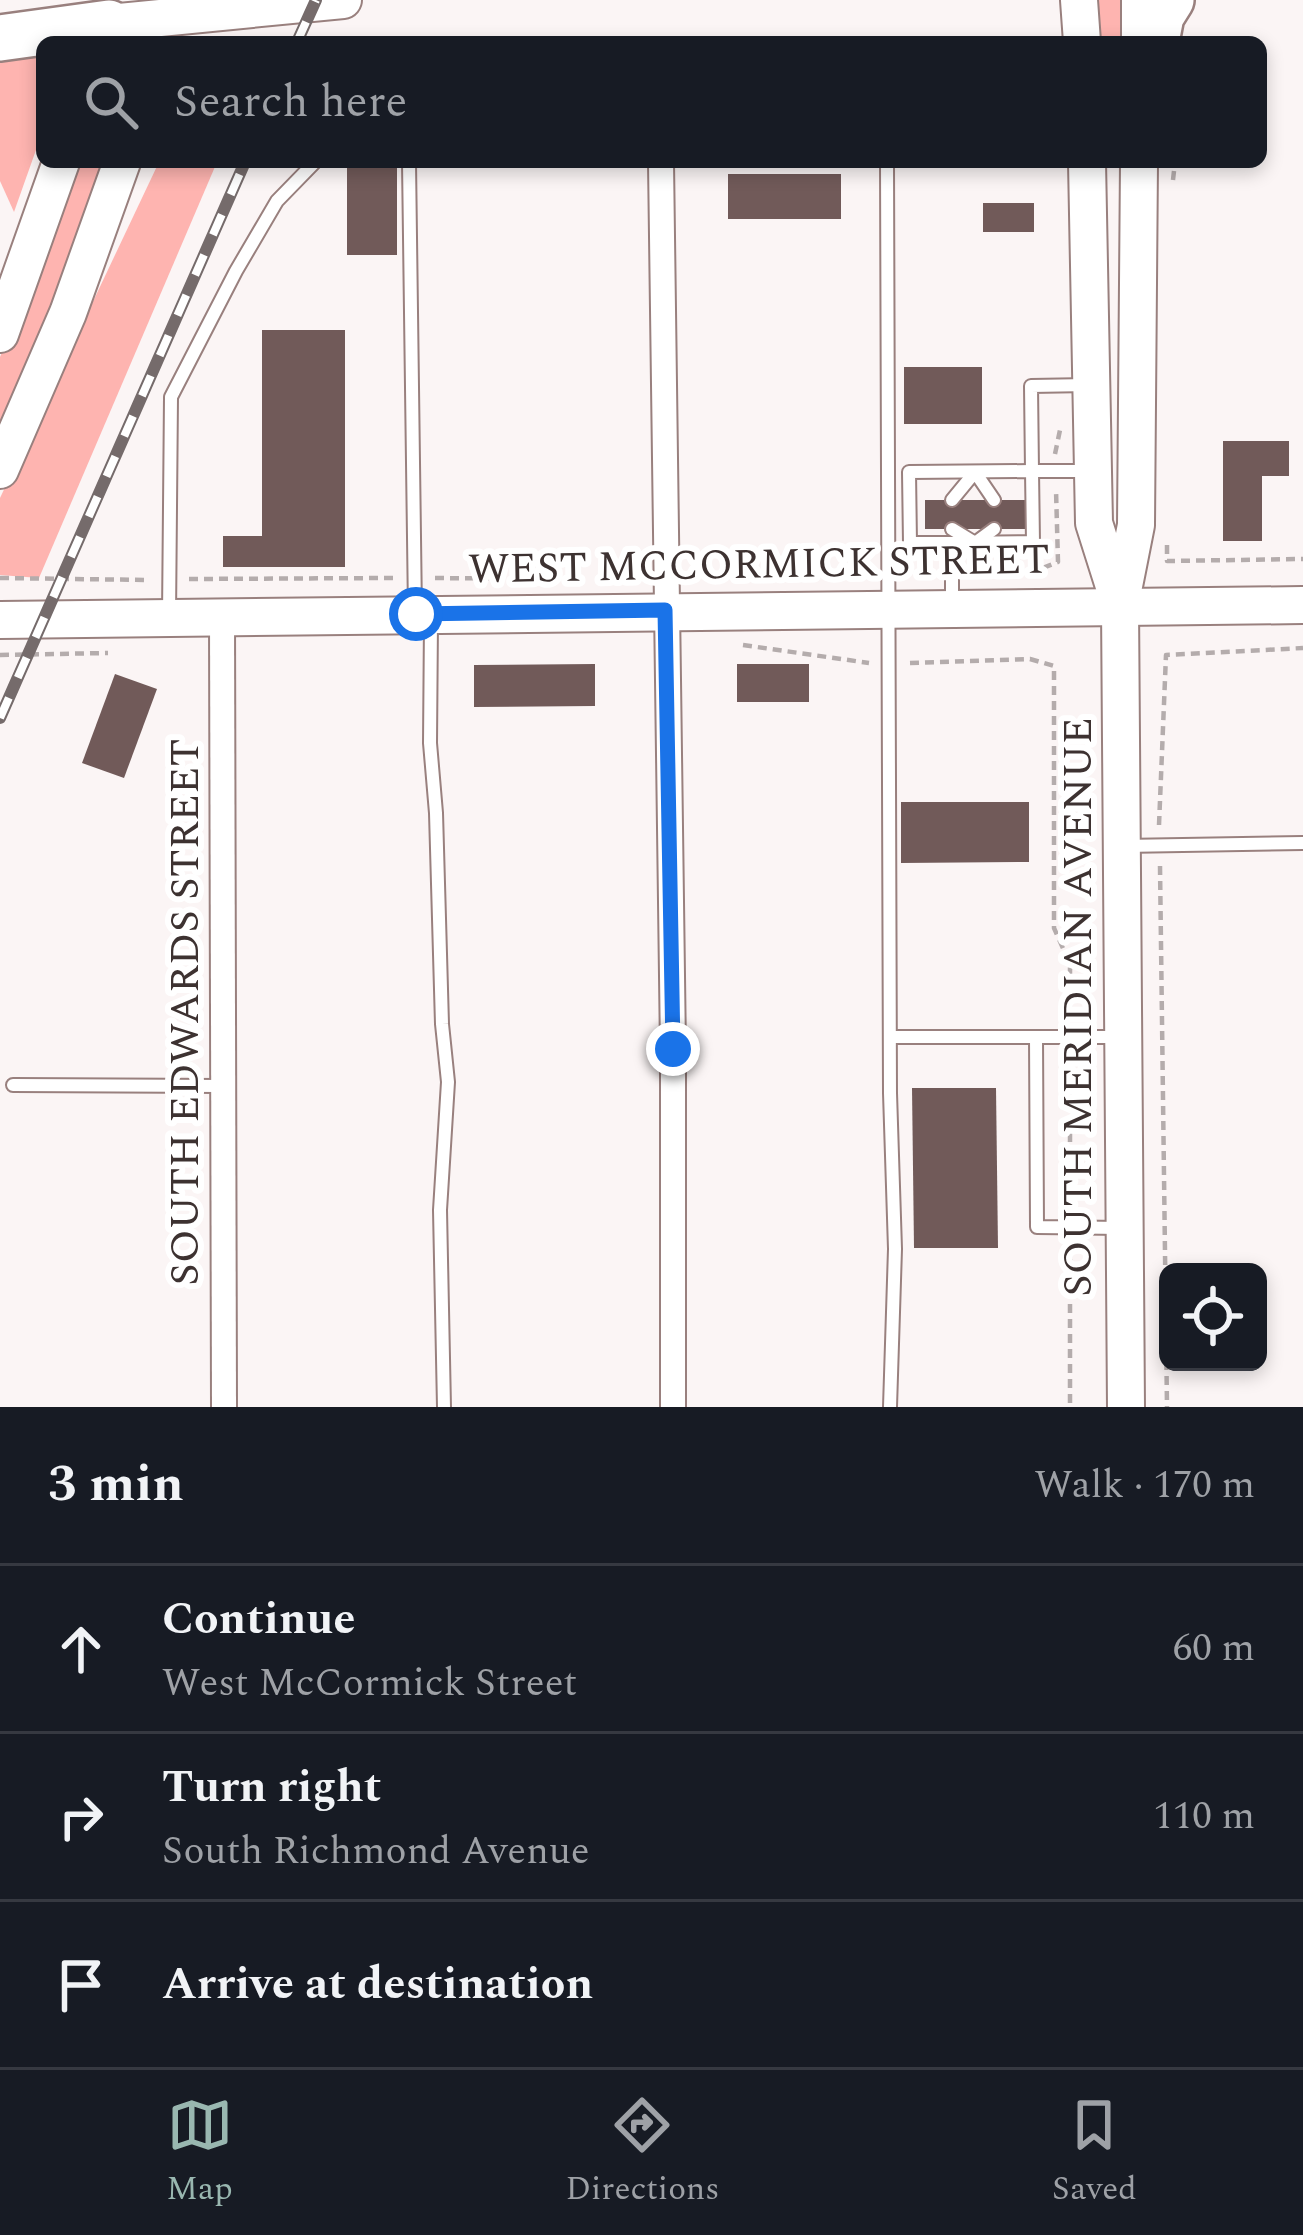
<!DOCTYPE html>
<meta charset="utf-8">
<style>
body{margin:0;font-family:Spectral,serif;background:#20242c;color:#f1f3f6}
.controls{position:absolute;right:36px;bottom:36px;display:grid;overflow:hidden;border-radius:18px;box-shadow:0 6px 18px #0003}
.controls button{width:108px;height:108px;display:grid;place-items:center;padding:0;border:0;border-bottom:3px solid #363941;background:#171b24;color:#f1f3f6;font:60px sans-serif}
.stop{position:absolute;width:36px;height:36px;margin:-27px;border:9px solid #1a73e8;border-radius:50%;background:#fff}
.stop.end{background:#1a73e8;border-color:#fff;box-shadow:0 3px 12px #0008}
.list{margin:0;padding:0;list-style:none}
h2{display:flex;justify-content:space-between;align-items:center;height:156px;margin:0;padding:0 48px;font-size:51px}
h2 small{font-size:39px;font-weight:400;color:#9ea1a6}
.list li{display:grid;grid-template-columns:78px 1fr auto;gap:36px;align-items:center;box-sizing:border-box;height:168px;padding:0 48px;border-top:3px solid #363941}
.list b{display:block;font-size:45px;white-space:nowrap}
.list p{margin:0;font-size:39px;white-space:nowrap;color:#9ea1a6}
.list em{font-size:39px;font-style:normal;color:#9ea1a6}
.icon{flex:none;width:66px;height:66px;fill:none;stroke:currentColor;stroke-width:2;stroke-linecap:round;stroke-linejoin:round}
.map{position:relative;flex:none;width:1303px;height:1407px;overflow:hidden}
.search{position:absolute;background:#171b24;box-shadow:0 6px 18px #0003;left:36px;right:36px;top:36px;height:132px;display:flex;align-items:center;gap:30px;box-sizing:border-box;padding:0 42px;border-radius:18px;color:#9ea1a6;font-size:45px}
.sheet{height:660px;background:#171b24}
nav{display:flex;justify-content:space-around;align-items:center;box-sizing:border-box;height:168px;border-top:3px solid #363941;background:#171b24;font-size:33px;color:#9ea1a6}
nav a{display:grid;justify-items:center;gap:6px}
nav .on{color:#99b7b0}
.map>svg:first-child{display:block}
.green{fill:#feb4b0}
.building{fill:#715a59}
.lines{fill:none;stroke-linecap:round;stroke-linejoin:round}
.lane-casing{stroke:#99807e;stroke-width:16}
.street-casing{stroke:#99807e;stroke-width:28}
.secondary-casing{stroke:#99807e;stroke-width:40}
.highway-casing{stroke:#99807e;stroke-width:50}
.path{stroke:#b4acac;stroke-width:4.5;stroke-dasharray:9 6;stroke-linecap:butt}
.lane{stroke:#fff;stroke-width:12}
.street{stroke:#fff;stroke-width:24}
.secondary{stroke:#fff;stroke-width:36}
.highway{stroke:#fff;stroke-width:45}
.rail-casing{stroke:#756b6b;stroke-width:12}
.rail{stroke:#fff;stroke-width:8;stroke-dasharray:22;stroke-linecap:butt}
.route{stroke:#1a73e8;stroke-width:15}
.labels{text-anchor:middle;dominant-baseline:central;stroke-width:12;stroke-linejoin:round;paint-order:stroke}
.street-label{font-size:42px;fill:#3d3231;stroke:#fff}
</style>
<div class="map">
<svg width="1303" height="1407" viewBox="0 0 1303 1407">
<rect width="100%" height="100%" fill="#fbf5f5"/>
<g class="green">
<polygon points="1096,0 1122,0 1122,42 1098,42"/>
<polygon points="42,51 42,133 14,212 0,181 0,57"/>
<polygon points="78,162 108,162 64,288 0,423 0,357"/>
<polygon points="159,162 217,162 39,578 0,575 0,498"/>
</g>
<g class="building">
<rect x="347" y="162" width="50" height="93"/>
<rect x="728" y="174" width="113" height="45"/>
<rect x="983" y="203" width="51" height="29"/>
<polygon points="262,330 345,330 345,567 223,567 223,536 262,536"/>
<rect x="904" y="367" width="78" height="57"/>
<polygon points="1223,441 1289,441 1289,476 1262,476 1262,541 1223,541"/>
<rect x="925" y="500" width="101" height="29"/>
<polygon points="595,664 595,706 474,707 474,665"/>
<rect x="737" y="664" width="72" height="38"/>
<polygon points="115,674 157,689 124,778 82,763"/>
<polygon points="901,802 1029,802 1029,862 901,863"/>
<polygon points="912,1088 996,1088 998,1248 914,1248"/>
</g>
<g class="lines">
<g class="lane-casing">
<g id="lane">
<polyline points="409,162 415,612"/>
<polyline points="887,162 890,1093 895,1249 890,1407"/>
<polyline points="1089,385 1031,386 1032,471 1090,471"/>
<polyline points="952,500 975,472 994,500"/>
<polyline points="952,529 975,543 994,529"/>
<polyline points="952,543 910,543 909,472 1032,471 1033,542 952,543 952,606"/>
<polyline points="169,617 171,397 236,271 277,201 315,162"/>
<polyline points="431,621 430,743 436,813 442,1024 448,1082 440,1210 444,1407"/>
<polyline points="1123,846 1303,843"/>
<polyline points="890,1037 1122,1037"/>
<polyline points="1036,1037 1037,1227 1123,1228"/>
<polyline points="13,1085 223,1086"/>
</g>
</g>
<g class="street-casing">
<g id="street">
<polyline points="661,162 673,1049 673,1407"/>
<polyline points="222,617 224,1407"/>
</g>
</g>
<g class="secondary-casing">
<g id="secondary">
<polyline points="1079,0 1082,42"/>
<polyline points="109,23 343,0"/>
<polyline points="1140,42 1140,0"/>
<polyline points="1087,162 1094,523 1119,602"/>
<polyline points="0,334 61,162"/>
<polyline points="0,470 68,313 122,162"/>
<polyline points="0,620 1303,605"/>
<polyline points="1126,1407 1120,606 1136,525 1139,162"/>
</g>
</g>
<g class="highway-casing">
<g id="highway">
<polyline points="0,38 109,23"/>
<polyline points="1156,42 1161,16 1171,0"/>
</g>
</g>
<g class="path">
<polyline points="1173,180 1175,162"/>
<polyline points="1055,454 1060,430"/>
<polyline points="1167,545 1167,561 1303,559"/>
<polyline points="969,574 1030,573 1058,562 1056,490"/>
<polyline points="0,578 148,580"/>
<polyline points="435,578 550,579"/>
<polyline points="189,579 394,578"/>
<polyline points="597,580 639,572"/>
<polyline points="743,645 869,663"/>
<polyline points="0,655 108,653"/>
<polyline points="910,663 1030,659 1054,666 1054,928 1070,964 1070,1016"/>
<polyline points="1159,825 1166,655 1303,648"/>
<polyline points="1160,866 1167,1407"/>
<polyline points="1070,1058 1070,1208"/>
<polyline points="1070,1244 1070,1407"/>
</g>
<use href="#lane" class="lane"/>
<use href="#street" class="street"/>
<use href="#secondary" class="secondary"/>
<use href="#highway" class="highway"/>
<g class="rail-casing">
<g id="rail">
<polyline points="297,42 316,0"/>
<polyline points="0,718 245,162"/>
</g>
</g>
<use href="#rail" class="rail"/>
</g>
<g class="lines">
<polyline class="route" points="416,614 665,610 673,1049"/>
</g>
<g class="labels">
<g class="street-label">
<text transform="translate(759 565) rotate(-1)">WEST MCCORMICK STREET</text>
<text transform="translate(1078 1007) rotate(-90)">SOUTH MERIDIAN AVENUE</text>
<text transform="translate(185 1012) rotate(-90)">SOUTH EDWARDS STREET</text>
</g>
</g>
</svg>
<div class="controls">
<button><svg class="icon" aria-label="locate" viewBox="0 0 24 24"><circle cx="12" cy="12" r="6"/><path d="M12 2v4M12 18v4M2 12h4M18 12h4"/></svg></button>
</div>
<div class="stop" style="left:416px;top:614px"></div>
<div class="stop end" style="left:673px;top:1049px"></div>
<div class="search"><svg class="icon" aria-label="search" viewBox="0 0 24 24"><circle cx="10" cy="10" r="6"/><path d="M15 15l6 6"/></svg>Search here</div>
</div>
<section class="sheet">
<h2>3 min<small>Walk · 170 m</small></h2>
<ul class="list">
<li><svg class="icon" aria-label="ahead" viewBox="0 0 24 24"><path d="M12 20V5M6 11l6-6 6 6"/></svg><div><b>Continue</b><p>West McCormick Street</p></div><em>60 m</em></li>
<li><svg class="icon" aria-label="right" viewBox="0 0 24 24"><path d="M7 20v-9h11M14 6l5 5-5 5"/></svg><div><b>Turn right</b><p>South Richmond Avenue</p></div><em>110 m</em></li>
<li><svg class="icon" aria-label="arrive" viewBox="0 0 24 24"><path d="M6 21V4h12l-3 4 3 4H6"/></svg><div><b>Arrive at destination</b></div></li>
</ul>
</section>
<nav>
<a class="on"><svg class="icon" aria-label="map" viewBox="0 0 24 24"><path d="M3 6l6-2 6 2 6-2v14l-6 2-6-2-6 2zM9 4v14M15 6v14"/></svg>Map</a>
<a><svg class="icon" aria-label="directions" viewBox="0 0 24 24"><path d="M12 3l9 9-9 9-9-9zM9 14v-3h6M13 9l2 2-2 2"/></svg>Directions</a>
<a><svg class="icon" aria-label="saved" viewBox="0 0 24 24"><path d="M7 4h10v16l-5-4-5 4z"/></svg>Saved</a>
</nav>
